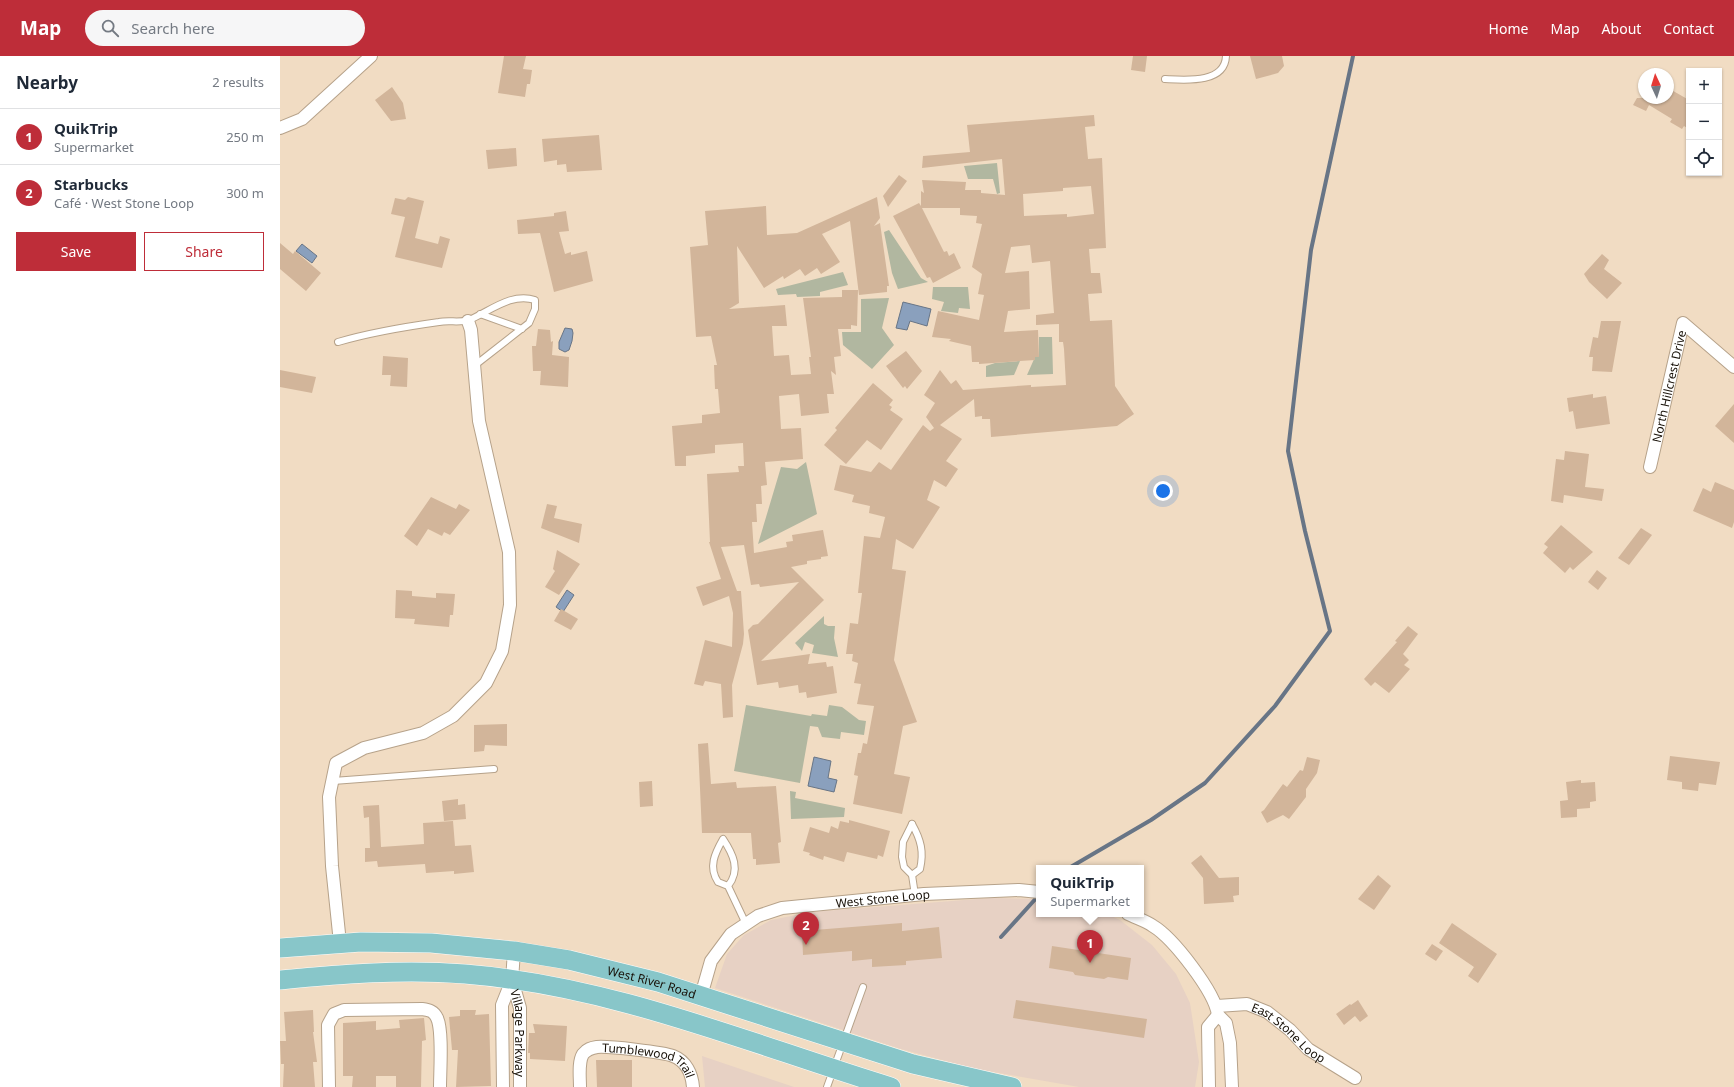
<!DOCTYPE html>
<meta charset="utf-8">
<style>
body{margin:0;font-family:"Noto Sans",sans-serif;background:#f6f6f7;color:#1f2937}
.controls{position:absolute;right:12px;top:12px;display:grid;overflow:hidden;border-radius:0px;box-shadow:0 1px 3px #0004}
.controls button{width:36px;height:36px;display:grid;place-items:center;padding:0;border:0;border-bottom:1px solid #e0e1e3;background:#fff;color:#1f2937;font:20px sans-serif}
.compass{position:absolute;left:1358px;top:12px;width:36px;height:36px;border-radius:50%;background:#fff;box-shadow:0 1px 3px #0004;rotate:356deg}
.you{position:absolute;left:883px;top:435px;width:14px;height:14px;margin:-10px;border:3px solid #fff;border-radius:50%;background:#1a73e8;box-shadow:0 0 0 6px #1a73e833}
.badge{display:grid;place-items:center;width:26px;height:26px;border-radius:50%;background:#be2d39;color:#fff;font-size:13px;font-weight:700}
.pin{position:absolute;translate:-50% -33px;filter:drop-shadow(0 1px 2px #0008)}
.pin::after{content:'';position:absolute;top:21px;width:14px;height:12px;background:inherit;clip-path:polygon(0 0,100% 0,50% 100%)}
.popup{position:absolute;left:756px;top:809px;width:108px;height:52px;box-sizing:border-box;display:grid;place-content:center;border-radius:0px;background:#fff;filter:drop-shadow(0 1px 3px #0005);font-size:13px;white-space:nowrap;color:#747a83}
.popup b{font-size:15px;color:#1f2937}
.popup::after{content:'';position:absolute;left:50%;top:100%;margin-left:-8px;border:8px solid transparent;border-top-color:#fff}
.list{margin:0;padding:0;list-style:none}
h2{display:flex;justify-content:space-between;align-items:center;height:52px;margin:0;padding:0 16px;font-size:17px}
h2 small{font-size:13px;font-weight:400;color:#747a83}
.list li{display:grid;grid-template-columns:26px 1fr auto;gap:12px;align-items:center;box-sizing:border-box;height:56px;padding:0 16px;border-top:1px solid #e0e1e3}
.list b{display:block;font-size:15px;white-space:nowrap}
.list p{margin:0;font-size:13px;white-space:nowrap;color:#747a83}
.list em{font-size:13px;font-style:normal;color:#747a83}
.actions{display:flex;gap:8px;padding:12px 16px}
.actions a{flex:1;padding:9px 0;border:1px solid #be2d39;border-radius:0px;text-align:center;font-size:14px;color:#be2d39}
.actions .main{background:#be2d39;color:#fff}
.icon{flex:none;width:22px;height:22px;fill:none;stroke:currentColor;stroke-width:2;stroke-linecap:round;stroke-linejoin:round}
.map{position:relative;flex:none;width:1454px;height:1031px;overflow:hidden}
header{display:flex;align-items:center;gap:24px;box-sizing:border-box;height:56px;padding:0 20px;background:#be2d39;color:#fff}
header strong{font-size:19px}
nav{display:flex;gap:22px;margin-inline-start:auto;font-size:14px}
.search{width:280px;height:36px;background:#f6f6f7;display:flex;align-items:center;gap:10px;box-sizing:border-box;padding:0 14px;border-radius:22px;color:#747a83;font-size:15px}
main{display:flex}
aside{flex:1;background:#fff}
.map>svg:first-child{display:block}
.commercial{fill:#e7d1c4}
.green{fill:#b1b7a0}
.water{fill:#8aa0bd;stroke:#687586}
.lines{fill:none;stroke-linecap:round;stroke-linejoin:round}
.stream{stroke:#687586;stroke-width:4}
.building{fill:#d2b59a;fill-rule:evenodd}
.service-casing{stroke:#b6a28a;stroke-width:8}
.minor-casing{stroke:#b6a28a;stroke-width:14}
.primary-casing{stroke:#fff;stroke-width:20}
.service{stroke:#fff;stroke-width:6}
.minor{stroke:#fff;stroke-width:12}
.primary{stroke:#88c6c9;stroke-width:19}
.labels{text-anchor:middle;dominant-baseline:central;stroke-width:3;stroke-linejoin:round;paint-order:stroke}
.street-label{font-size:12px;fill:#171007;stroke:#ffe9d0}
</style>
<header>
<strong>Map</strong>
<div class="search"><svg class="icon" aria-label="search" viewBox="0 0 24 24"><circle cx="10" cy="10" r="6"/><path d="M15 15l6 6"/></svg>Search here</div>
<nav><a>Home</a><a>Map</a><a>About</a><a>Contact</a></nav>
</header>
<main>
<aside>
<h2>Nearby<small>2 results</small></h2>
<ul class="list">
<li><span class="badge">1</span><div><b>QuikTrip</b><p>Supermarket</p></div><em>250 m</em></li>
<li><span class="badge">2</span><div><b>Starbucks</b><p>Café · West Stone Loop</p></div><em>300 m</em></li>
</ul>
<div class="actions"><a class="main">Save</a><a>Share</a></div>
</aside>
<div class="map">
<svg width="1454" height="1031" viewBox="0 0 1454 1031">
<rect width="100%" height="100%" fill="#f1dcc3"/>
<g class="commercial">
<polygon points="710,842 759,843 759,858 827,858 840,864 872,889 896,918 910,947 919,1006 915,1031 799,1031 696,1013 621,993 435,932 447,898 464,879 491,864 531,856"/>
<polygon points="422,1000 514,1031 425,1031"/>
</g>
<g class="green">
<polygon points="717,107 720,137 717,138 713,123 688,123 684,110"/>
<polygon points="609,174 641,222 648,226 618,233 612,217 604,176"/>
<polygon points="563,216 568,229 540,236 540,240 517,241 516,238 498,239 496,233"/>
<polygon points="653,231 688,231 690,253 679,252 678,257 661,255 664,246 652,243"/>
<polygon points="609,242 602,272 614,289 592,313 563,289 562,276 581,276 581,243"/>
<polygon points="759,281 772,281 773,318 747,319 755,301 759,300"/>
<polygon points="740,305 734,319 706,321 706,310 715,307"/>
<polygon points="526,406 537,458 478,488 501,411 517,413"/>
<polygon points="544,560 544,568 548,570 555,570 554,582 558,601 532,597 534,589 525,586 522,595 515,587"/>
<polygon points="466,649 531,660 532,658 547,660 549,649 562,651 579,664 586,665 584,679 561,676 560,683 542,681 538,671 530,670 520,727 454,715"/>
<polygon points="510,735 516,736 515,742 565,752 564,761 511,763"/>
</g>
<g class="water">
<polygon points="22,188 37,200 32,207 16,195"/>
<polygon points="623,246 651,253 647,270 630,265 627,274 616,272"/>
<polygon points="285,272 292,273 293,277 292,285 289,294 285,296 279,293 279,286"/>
<polygon points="287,534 294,539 283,556 276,551"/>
<polygon points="534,701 551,705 548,722 557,724 554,736 528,730"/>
</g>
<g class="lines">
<g class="stream">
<polyline points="789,812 871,764 925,727 995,650 1050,575 1025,475 1008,395 1031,194 1073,0"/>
<polyline points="721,881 759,839"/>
</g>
</g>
<g class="building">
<polygon points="224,0 246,0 243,13 252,14 250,28 247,28 245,41 218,37"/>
<polygon points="853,0 867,0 865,16 851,14"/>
<polygon points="970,0 1002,0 1004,10 998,17 976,23"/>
<polygon points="112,31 123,47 126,63 111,65 95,44"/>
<polygon points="1388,32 1409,44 1409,73 1404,70 1402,73 1390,66 1392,63 1369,49 1366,55 1353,49 1357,42 1388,42"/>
<path d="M814,59l1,11 -10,1 3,32 14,-1 4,90 -17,1 2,24h9l2,20 -14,1 2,27 22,-1 3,66 19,28 -17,12 -126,11 -1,-18h-8v-3l-7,1 -1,-18 -34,26 22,14 -16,22 12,8 -12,18 -12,-7 -7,20 13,7 -27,42 -17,-10 -4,30 14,2 -12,89 23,62 -14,4 -9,48 16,3 -8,37 -49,-10 5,-28 -4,-1 4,-22h3l2,-10 4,1 7,-38 -17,-2 4,-20 -7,-1 4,-20 -6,-2 1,-7h-7l4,-31 8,1 4,-31h-4l6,-57 16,2 5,-21 -16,-4 1,-7 -18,-4 2,-7 -20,-5 6,-25 31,7 8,-10 12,8 32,-45 7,6 4,-3 -8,-11 9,-14 -11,-8 16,-25 11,14 5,-4 7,10 68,-5v2l35,-2 -2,-36 -1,-7h-4v-18l-23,1v-10l18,-2 -4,-52 -18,2 -2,-18 -19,2 -6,26 24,-2 1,38 -22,2 -4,21 34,-2 1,27h-4v3l-56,4v-2h-7l-1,-16 -22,-5 2,-2 -19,-2 6,-26 41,9 5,-25 -6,-1 4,-20 -10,-7 10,-43 -6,-1 1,-7 -17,-1v-7h-38l22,44 3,-1 2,5 5,-3 7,15 -28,15 -3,-6 -3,1 -34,-62 26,-13 2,3v-15l3,2 -2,-13 44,2 -1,8h16v3l24,2 -3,-36 -80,9 1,-12 47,-4 -3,-27zM811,130l3,28 -27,3v-3l-43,2 -1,-22 40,-3v-3z"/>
<polygon points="319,79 322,114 287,116 286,108 277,109 277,104 264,106 262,83"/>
<polygon points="236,92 237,110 208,113 206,94"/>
<polygon points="619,119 627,125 608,151 603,140"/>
<polygon points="128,141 144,145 135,182 158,188 160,180 170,183 162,212 115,201 125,161 111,158 115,142 125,144"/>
<polygon points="597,141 600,162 594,170 600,167 609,230 607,230 607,236 579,239 570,165 542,178 560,206 541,218 537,212 525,220 520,213 504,223 503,220 484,232 457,190 459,247 449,253 505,249 507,270 492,270 494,300 509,299 511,319 531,318 529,301 531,301 523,242 562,241 562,234 578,234 577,270 571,269 571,273 558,273 561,300 554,301 556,319 551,315 554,338 547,338 549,357 521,360 519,338 499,340 501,373 521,372 523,403 485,406 487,429 481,430 482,448 476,448 477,466 472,466 474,497 507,491 506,486 513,485 512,479 543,474 548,500 541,501 541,503 527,505 527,508 511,511 544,544 481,605 530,598 528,608 546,606 547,611 553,610 557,637 527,642 526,636 519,637 518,629 499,632 498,626 477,629 468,574 473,569 478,568 519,526 480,531 479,528 471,529 464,489 441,491 457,535 461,535 464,578 463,588 452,629 453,661 443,662 441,628 425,625 423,630 414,628 425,584 452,591 453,557 449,540 423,550 416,531 441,523 429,486 430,486 427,418 459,416 458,410 464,410 463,387 435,389 435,397 406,400 406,410 395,410 392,370 422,367 422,359 440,357 438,333 435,333 434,309 437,309 431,280 416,281 410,191 428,189 425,155 486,150 487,179 517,177"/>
<polygon points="286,155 289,175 279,176 285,198 291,196 291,199 307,195 313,225 274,236 260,177 238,178 237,164 274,160 274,157"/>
<polygon points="0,187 13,198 15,195 41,217 26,235 0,213"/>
<polygon points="1322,198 1329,204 1324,213 1342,227 1327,243 1309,226 1304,218"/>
<polygon points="1321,265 1341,265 1332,316 1312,315 1313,301 1309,301 1313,281 1318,282"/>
<polygon points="258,273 270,274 271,286 273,285 272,299 289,301 288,331 260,329 261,315 253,315 252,290 256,290"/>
<polygon points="626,295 642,315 627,333 625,330 623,332 606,310"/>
<polygon points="103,300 128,302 127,331 110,330 111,319 102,319"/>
<polygon points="0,314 36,321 32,337 0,331"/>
<polygon points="593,327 613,344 609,349 612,351 610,354 623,363 601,394 587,384 566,408 544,389 557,374 555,372"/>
<polygon points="1313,338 1313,342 1326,340 1330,368 1296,373 1293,355 1289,356 1287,342"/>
<polygon points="1454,348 1454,387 1435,370"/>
<polygon points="1285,395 1309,398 1305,431 1324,433 1322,445 1284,439 1283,447 1271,445 1276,403 1284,404"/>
<polygon points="1435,426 1454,434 1454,466 1452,472 1413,455 1423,432 1431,436"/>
<polygon points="151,441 176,453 179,448 190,454 170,479 164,476 162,480 148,473 137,490 124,480"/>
<polygon points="267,448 277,450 274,462 302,468 299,487 261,472"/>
<polygon points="1281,469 1313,496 1293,514 1290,511 1285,517 1263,497 1268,491 1264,488"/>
<polygon points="1361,472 1372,479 1349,509 1338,502"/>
<polygon points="277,494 300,508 279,539 265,531 275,515 273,513"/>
<polygon points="1317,514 1327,522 1318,534 1308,526"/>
<polygon points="116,534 132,535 132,540 156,542 156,537 175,538 173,559 170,559 169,571 134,568 135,563 115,562"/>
<polygon points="281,553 298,563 291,574 274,565"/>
<polygon points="1128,570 1138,578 1123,598 1129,604 1124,609 1130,613 1109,637 1095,626 1091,630 1084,623 1117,586 1115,585"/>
<polygon points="227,668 227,690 205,689 204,695 194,696 194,669"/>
<polygon points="428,687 431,728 456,726 457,732 496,730 501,786 498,787 500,807 476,809 476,803 473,803 471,777 422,777 418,688"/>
<polygon points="1390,700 1440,706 1436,729 1419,727 1418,735 1402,733 1402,726 1387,724"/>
<polygon points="1027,701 1040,704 1037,717 1026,733 1026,741 1009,763 1003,759 987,767 981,756 984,754 1003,728 1007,731 1020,714 1023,715"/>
<polygon points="1301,724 1301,727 1315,726 1316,745 1310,746 1310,752 1297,753 1297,761 1281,762 1280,745 1288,744 1286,726"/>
<polygon points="372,725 373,750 360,751 359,726"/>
<polygon points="178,743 178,749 185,748 186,763 164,765 162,745"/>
<polygon points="99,749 101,791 144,788 143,767 173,765 175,790 191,789 194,816 174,818 174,815 146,817 145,808 98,811 97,805 85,806 85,792 90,792 89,761 84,762 83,750"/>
<polygon points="569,764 610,775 603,801 598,799 597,803 567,796 564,806 544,800 543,804 529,799 530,797 523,795 530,771 549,777 551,770 558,773 560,765 569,767"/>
<polygon points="921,799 939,822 959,821 959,839 953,840 954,846 924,848 923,822 911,807"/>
<polygon points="1098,819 1111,830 1094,854 1078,843"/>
<polygon points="622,867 622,875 659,871 662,902 626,905 626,909 592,911 592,903 572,905 572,895 523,899 522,875"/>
<polygon points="1172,867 1217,898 1198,927 1188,920 1194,911 1159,887"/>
<polygon points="1152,888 1163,895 1156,905 1145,898"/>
<polygon points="772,890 851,902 848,924 828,921 824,923 795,919 793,916 769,912"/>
<polygon points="736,944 867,963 864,982 733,962"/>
<polygon points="1078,944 1088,960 1080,966 1075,960 1064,969 1056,958 1070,948 1071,949"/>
<polygon points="33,954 34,976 33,976 37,1006 33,1006 35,1031 3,1031 4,1008 1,1008 0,985 6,985 4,956"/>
<polygon points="180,954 196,954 195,959 209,958 211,1030 176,1031 178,994 172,994 169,961 180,960"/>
<polygon points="144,962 146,984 142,985 141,1031 116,1031 116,1020 96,1020 96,1031 72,1031 73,1020 63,1020 63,967 96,965 96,974 120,972 119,964"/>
<polygon points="253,968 287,970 285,1005 250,1003 250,997 248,997 249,977 255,977"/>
<polygon points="316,1004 352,1004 352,1031 317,1031"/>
</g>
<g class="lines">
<g class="service-casing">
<g id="service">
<path d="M885,23c20,1 60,5 61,-23"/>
<polyline points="200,258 242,273"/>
<path d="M58,286c34,-10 65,-15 101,-20 9,-2 22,1 30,-2 20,-8 42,-28 66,-20v9l-6,14 -55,43"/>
<polyline points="53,725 214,713"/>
<polyline points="632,768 623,786 622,801 624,811 632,819 635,839"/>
<path d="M632,768c9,16 12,28 8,45l-8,6"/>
<path d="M448,830c13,-16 5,-32 -5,-47 -8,14 -15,28 -5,43l10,4 18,38"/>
<polyline points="547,1031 583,931"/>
</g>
</g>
<g class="minor-casing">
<g id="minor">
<polyline points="0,72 22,63 91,0"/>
<path id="s1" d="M1370,411l33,-144 51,44"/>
<path d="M848,858c8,4 18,7 25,12 20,12 62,66 65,89l8,8 4,20 2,44"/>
<polyline points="60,887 52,810 49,741 56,707 84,692 143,677 173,660 206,627 222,595 230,549 229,496 199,365 191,274 188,265"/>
<path id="s2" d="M234,895l-2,29 8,28v79"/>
<path id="s3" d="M421,940l10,-35 20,-27 27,-18 24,-8 142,-14 95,-4 20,2"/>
<path id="s4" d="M937,950l30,-2 20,8 23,18 18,19 47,29"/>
<path d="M49,1031l-1,-62 6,-11 10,-4 78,-1c7,1 12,2 15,9 6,12 3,54 3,69"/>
<polyline points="223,1031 222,949 232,924"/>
<path id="s5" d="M300,1031c0,-10 -2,-25 3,-33 4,-5 8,-6 14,-7 11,-1 66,5 76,9 13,5 19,18 20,31"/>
<polyline points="929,1031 928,971 938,959"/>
</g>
</g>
<g class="primary-casing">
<g id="primary">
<path id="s6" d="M0,892l81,-6 70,1 83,8 55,9 89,22 255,82 99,23"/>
<path d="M0,924c62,-6 123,-11 185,-6 149,12 285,70 426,113"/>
</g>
</g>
<use href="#service" class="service"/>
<use href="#minor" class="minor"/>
<use href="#primary" class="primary"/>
</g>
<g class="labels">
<g class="street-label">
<text stroke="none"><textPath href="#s1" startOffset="83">North Hillcrest Drive</textPath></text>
<text stroke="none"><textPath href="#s3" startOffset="229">West Stone Loop</textPath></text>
<text stroke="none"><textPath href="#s6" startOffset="376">West River Road</textPath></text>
<text stroke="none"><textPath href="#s2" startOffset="83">Village Parkway</textPath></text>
<text stroke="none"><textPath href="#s4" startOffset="81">East Stone Loop</textPath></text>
<text stroke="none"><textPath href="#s5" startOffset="105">Tumblewood Trail</textPath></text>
</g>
</g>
</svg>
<div class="controls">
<button>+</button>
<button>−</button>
<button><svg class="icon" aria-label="locate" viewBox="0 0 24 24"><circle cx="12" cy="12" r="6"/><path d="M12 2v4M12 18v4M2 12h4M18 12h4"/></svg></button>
</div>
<svg class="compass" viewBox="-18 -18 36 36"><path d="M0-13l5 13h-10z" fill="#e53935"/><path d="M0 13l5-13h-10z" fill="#747a83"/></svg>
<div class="you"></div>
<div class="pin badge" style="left:810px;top:907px">1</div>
<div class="popup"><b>QuikTrip</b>Supermarket</div>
<div class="pin badge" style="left:526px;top:889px">2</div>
</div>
</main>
